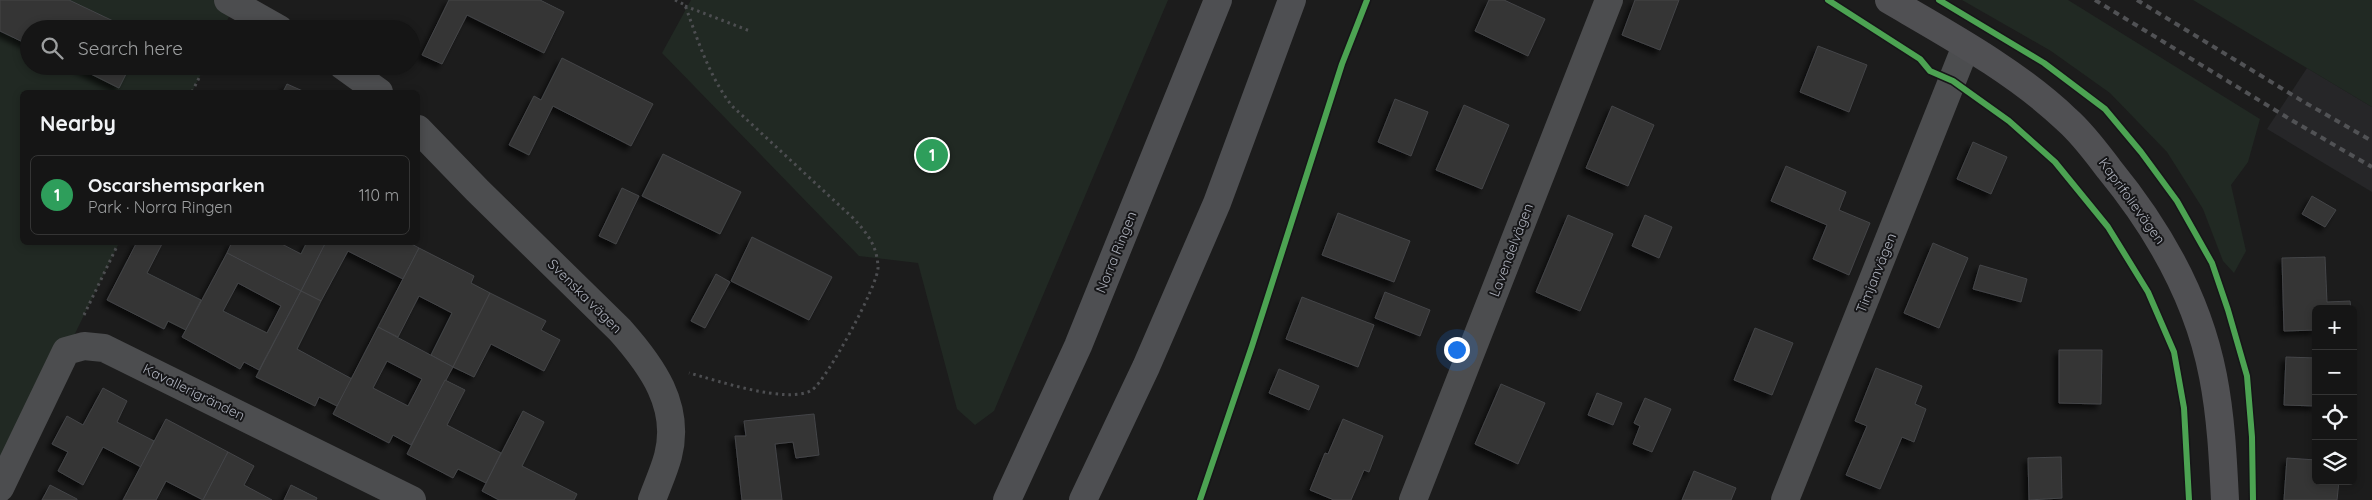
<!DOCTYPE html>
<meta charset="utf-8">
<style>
body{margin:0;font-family:Quicksand,sans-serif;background:#222;color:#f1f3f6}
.controls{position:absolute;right:15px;bottom:15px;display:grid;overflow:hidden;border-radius:8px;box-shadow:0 2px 8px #0003}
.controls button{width:45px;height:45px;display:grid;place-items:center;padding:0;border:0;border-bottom:1px solid #343434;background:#151515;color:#f1f3f6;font:25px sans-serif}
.you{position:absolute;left:1456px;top:349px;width:18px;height:18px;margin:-12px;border:4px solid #fff;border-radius:50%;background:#1a73e8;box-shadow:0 0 0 8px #1a73e833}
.badge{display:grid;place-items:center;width:32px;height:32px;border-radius:50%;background:#7a7d84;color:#fff;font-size:16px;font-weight:700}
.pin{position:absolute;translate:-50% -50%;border:2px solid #fff;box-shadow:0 1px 5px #0006}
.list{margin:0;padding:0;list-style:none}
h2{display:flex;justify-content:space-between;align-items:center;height:65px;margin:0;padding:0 20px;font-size:21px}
h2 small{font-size:16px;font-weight:400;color:#9d9fa0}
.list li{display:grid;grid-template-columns:32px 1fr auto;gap:15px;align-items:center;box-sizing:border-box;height:80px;margin:0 10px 10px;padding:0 10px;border:1px solid #343434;border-radius:8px}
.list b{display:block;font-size:19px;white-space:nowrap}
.list p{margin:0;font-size:16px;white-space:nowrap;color:#9d9fa0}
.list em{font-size:16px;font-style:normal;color:#9d9fa0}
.icon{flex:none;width:28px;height:28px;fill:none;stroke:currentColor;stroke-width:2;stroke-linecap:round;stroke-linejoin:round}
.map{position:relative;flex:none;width:2372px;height:500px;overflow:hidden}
.search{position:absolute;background:#151515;box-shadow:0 2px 8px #0003;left:20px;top:20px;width:400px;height:55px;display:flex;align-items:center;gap:12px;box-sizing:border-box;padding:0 18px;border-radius:28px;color:#9d9fa0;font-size:19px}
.panel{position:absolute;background:#151515;box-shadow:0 2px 8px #0003;left:20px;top:90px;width:400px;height:155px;border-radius:8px}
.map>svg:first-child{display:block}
.built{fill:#262628}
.green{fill:#212923}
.building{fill:#343434;stroke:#444548;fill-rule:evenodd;filter:url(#shadow)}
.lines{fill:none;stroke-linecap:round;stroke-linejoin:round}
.path{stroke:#4d4e51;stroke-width:3;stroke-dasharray:2.5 4;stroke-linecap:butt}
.minor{stroke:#4c4d4f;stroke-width:28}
.secondary{stroke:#505053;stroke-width:28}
.primary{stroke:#4e4f52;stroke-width:28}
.rail{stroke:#515255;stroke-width:4;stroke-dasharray:6 5;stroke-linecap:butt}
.cycleway-casing{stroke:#161618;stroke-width:9}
.cycleway{stroke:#4ca352;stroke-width:6}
.labels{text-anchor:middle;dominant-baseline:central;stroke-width:4;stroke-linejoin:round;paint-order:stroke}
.street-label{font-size:14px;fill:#adb1bc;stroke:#161618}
</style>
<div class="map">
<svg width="2372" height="500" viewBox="0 0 2372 500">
<defs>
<filter id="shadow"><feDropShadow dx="-4.5" dy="4.5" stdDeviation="2.5" flood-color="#0009"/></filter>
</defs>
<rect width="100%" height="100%" fill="#1c1c1c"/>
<polygon class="built" points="2307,68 2372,107 2372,192 2267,129"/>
<g class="green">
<polygon points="0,0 228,0 235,4 223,29 29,29 29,66 205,66 192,92 22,92 22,242 119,243 0,488"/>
<polygon points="691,0 1168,0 994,411 975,425 957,409 918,263 859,256 662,53"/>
<polygon points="1962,0 2068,0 2260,119 2248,162 2231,185 2246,251 2234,273 2223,261 2203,209 2167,152 2110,93 2051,51"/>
<polygon points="2193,0 2372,0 2372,107"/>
</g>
<g class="building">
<polygon points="0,0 69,0 130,29 29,29 29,45 0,31"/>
<polygon points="449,0 540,0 564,12 544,53 467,15 442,64 422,55"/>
<polygon points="1489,0 1504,0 1545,19 1528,56 1475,31"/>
<polygon points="1635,0 1679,0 1660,50 1622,35"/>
<polygon points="1818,46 1867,65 1849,112 1800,92"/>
<polygon points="562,58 653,104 631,146 553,106 529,155 509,145 534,96 541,100"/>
<polygon points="75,66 130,66 119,88"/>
<polygon points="287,84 305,92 283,92"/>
<polygon points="1395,99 1428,112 1411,156 1378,142"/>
<polygon points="1464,105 1509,125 1482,189 1436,170"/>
<polygon points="1612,106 1654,125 1628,186 1586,168"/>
<polygon points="1973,142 2007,157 1991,194 1957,179"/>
<polygon points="663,154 741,192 720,234 642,196"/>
<polygon points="1786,166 1846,192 1839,210 1870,223 1849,275 1813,259 1827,225 1771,201"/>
<polygon points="622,188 639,196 616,244 599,236"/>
<polygon points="2312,196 2336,210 2325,227 2302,214"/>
<polygon points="1338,213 1410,241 1394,282 1322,255"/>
<polygon points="1568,215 1613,234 1580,311 1536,292"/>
<polygon points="1645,215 1672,227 1659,258 1632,246"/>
<polygon points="752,237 832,277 809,320 731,281"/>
<polygon points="137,242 163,242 147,273 201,300 186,330 168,321 164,329 107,300"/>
<polygon points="232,242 278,242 301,254 307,242 326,242 301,291 227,253"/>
<polygon points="326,242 408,242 419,248 403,279 348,251 321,301 301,291"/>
<polygon points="1933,243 1968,258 1939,328 1904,313"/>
<polygon points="419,248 474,276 471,283 490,293 453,367 431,355 452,313 419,296 398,337 378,327"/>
<path d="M227,253l74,38 -42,79 -15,-8 -4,7 -58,-32zM238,283l43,23 -14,27 -44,-22z"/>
<polygon points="2325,257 2327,302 2350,301 2351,309 2316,309 2316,330 2284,331 2282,258"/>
<polygon points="1980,265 2027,279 2021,302 1973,289"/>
<polygon points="716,274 730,282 705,328 691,321"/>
<polygon points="301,291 321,301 297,349 352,379 337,406 319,397 315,406 256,377"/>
<polygon points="1385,292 1430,310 1420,336 1375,318"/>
<polygon points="490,293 546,321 541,330 560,340 544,371 491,344 474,377 453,367"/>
<polygon points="1302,297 1374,325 1358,367 1286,339"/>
<path d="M378,327l75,40 -42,78 -18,-10 -4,8 -56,-29zM387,361l35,18 -14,27 -35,-18z"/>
<polygon points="1755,328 1793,343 1772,395 1734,380"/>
<polygon points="2059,350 2102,350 2101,404 2059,403"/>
<polygon points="2286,357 2316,358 2316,406 2284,405"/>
<polygon points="1876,368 1922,386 1915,404 1926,409 1914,442 1902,437 1880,489 1846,475 1867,426 1855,421"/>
<polygon points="1279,369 1319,386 1309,410 1269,393"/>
<polygon points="445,380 465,390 447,425 501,453 486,483 458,469 453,478 407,454"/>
<polygon points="1501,384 1545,403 1518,464 1475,444"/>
<polygon points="103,388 127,401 117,422 154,441 141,467 103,447 83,485 58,471 68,452 52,444 67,416 83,425"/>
<polygon points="1597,393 1622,403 1613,425 1588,415"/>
<polygon points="1645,398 1671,409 1652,452 1633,444 1640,426 1634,423"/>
<polygon points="523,411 544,422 522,466 577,494 574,500 499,500 482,491"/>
<polygon points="814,414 819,455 796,458 793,442 775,444 782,500 742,500 735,436 746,436 744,421"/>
<polygon points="166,419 228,452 203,500 166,481 156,500 123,500"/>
<polygon points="1343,419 1383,436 1369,472 1364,470 1351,500 1334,500 1310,490 1325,453 1328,454"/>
<polygon points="228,452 254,466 244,485 272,500 203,500"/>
<polygon points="2061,457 2062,498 2029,500 2028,458"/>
<polygon points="2287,458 2316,460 2316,481 2339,481 2337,500 2284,500"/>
<polygon points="1694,471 1736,488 1731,500 1682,500"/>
<polygon points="50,485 77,499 77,500 42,500"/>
<polygon points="291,485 317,498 316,500 284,500"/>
</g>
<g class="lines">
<g class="path">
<path d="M675,0l10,5c13,36 24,71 47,101l121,112c14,15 24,27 25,49 1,17 -52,114 -66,123 -24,15 -96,-10 -123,-17"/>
<polyline points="685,6 750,31"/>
<polyline points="192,92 205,66"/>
<polyline points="84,315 119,242"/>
</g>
<g class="minor">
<polyline points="228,0 279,29"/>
<polyline points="343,66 379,92"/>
<path d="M418,129l59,61 143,140c32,36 61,76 48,126 -4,15 -11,30 -16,44"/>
<polyline points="0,488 66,351 84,346 104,348 412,500"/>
<polyline points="1413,500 1609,0"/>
<polyline points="1785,500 1966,46"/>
</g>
<path class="secondary" d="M1889,0c60,35 128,72 178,120 16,14 29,32 42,49 50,61 89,129 104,207 8,41 10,83 12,124"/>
<g class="primary">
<polyline points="1007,500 1078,346 1218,0"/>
<polyline points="1083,500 1146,367 1217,203 1292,0"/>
</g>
<g class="rail">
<polyline points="2095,0 2293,121 2372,167"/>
<polyline points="2137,0 2304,102 2372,141"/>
</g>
<g class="cycleway-casing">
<g id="cycleway">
<polyline points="1828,0 1920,59 1930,71 1953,81 2009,121 2055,162 2108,227 2148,292 2174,352 2184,408 2189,500"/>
<polyline points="1939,0 2044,63 2105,109 2141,152 2177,201 2212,263 2228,310 2247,376 2252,437 2253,500"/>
<polyline points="1200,500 1252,346 1342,64 1367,0"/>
</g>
</g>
<use href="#cycleway" class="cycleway"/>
</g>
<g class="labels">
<g class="street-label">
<text transform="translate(2132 201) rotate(54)">Kaprifolievägen</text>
<text transform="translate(1511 250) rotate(-69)">Lavendelvägen</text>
<text transform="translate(1116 252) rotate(-68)">Norra Ringen</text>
<text transform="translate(1876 273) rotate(-68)">Timjanvägen</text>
<text transform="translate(585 296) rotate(45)">Svenska vägen</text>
<text transform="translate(194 392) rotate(26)">Kavallerigränden</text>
</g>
</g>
</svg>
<div class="controls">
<button>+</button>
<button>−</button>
<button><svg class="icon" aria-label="locate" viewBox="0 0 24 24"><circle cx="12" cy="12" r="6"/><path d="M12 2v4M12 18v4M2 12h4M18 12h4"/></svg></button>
<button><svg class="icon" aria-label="layers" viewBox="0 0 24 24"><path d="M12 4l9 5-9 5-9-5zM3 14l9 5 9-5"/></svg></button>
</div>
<div class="you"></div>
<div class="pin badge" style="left:932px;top:155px;background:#2e9e5b">1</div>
<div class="search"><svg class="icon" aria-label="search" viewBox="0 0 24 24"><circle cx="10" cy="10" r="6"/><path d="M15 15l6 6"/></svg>Search here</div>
<section class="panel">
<h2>Nearby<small></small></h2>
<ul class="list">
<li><span class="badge" style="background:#2e9e5b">1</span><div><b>Oscarshemsparken</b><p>Park · Norra Ringen</p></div><em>110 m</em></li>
</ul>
</section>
</div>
